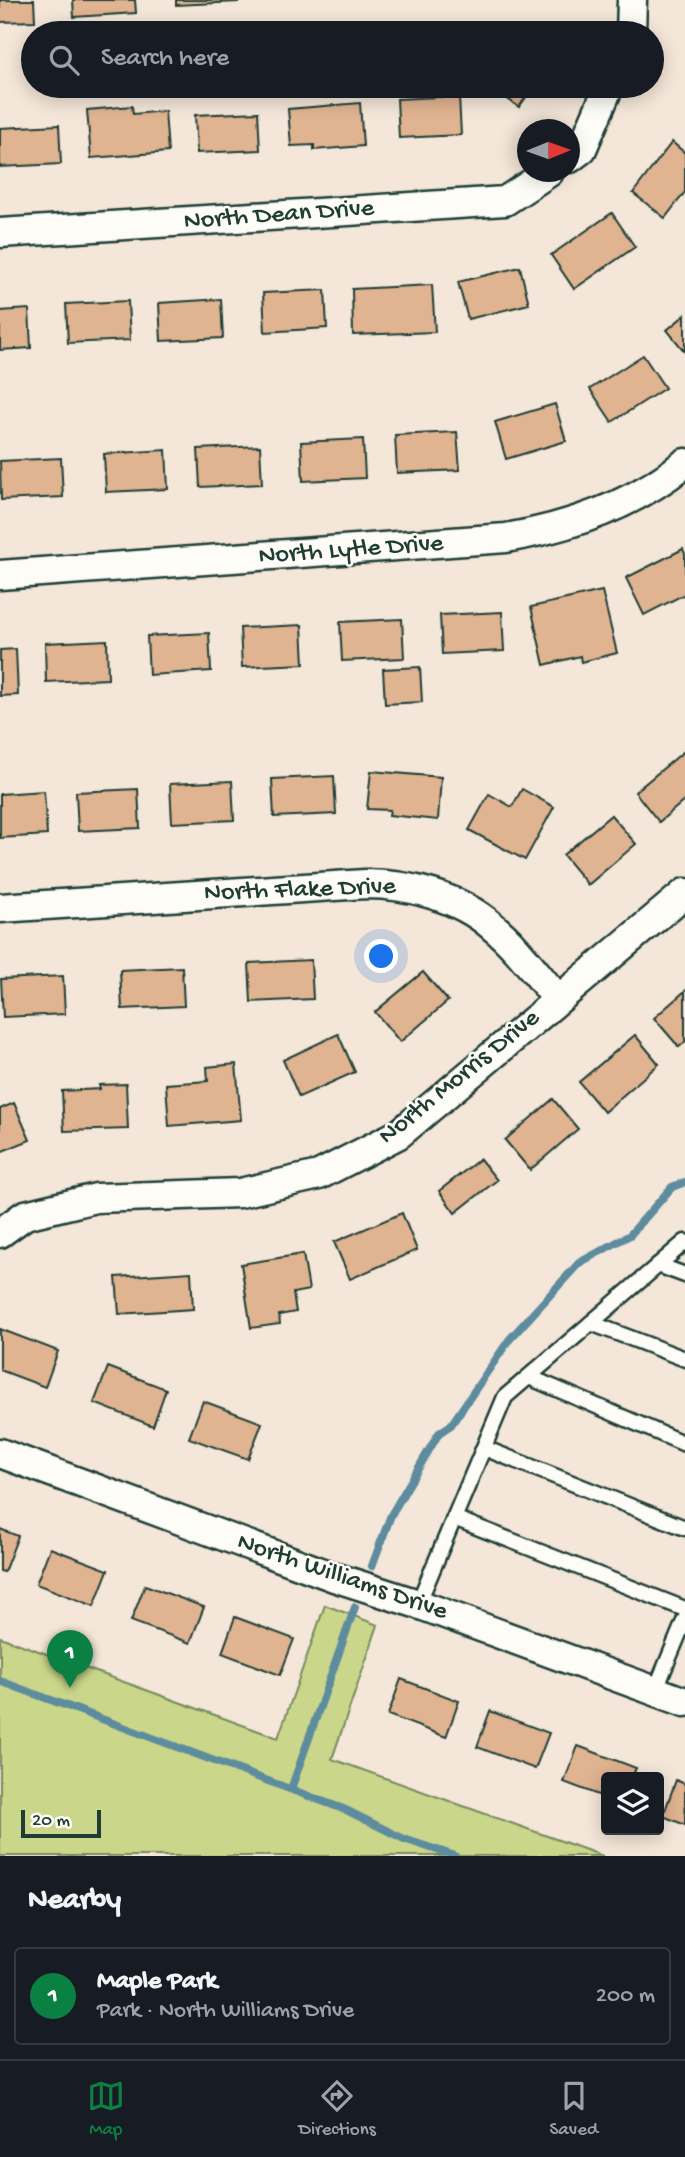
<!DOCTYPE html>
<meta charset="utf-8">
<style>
body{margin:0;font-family:"Gochi Hand",sans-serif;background:#20242c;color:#f1f3f6}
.controls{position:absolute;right:21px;bottom:21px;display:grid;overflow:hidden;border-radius:7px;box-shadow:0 4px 18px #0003}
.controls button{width:63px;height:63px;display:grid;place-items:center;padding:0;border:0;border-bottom:2px solid #363941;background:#171b24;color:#f1f3f6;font:35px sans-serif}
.compass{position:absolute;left:517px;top:119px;width:63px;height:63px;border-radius:50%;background:#171b24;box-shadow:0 4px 18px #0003;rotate:89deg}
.scale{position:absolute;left:21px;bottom:18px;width:80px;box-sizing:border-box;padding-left:7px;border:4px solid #1f3d34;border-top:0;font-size:19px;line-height:24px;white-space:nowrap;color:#1f3d34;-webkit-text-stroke:5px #fdfcf7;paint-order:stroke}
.you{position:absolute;left:382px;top:957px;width:24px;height:24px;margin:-18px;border:5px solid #fff;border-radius:50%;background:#1a73e8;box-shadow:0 0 0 10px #1a73e833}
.badge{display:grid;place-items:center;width:46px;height:46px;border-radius:50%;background:#0b8043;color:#fff;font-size:23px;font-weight:700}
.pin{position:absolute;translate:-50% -58px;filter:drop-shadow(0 2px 4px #0008)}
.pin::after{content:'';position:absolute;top:37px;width:24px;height:21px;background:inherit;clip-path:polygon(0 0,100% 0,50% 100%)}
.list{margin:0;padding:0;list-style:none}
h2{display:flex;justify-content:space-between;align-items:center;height:91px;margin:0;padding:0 28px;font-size:30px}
h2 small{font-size:23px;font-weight:400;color:#9ea1a6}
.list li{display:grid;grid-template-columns:46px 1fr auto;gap:21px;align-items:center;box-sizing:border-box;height:98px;margin:0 14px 14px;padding:0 14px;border:2px solid #363941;border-radius:7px}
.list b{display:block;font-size:26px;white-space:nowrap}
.list p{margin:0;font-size:23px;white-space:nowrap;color:#9ea1a6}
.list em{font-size:23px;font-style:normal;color:#9ea1a6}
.icon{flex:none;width:38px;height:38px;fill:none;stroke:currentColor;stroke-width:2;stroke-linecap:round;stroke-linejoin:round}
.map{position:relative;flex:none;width:685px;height:1856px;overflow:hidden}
.search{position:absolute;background:#171b24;box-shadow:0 4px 18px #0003;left:21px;right:21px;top:21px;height:77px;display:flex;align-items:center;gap:18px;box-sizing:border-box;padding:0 24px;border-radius:38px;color:#9ea1a6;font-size:26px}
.sheet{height:203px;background:#171b24}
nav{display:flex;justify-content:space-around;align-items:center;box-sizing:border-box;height:98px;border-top:2px solid #363941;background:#171b24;font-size:19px;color:#9ea1a6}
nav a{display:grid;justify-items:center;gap:4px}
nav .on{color:#0b8043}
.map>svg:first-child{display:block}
.green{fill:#cad689;stroke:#748a5e;stroke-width:2}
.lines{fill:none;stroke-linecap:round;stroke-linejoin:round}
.stream{stroke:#5c8c9e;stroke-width:8}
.building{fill:#e0b391;stroke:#1f3d34;stroke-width:2}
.service-casing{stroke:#1f3d34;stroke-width:19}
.minor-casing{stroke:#1f3d34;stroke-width:33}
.service{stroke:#fdfcf7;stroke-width:14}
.minor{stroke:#fdfcf7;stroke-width:28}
.labels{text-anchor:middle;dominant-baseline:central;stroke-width:5;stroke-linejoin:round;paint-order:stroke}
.street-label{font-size:26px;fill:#1f3d34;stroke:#fdfcf7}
</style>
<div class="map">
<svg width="685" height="1856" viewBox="0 0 685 1856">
<rect width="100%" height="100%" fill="#f4e6d8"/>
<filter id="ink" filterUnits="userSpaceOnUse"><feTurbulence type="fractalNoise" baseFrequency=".0143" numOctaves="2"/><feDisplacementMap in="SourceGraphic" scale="14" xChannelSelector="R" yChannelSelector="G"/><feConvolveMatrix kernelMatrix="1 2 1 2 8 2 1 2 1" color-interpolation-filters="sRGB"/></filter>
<g filter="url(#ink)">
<polygon class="green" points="325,1605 378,1625 332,1759 603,1856 0,1856 0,1637 278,1738"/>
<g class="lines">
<g class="stream">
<polyline points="372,1566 391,1515 439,1433 451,1425 509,1340 579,1263 630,1235 672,1187 685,1182"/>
<polyline points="0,1681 346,1810 404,1839 455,1856"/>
<polyline points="291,1789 355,1607"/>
</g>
</g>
<g class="building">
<polygon points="0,0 34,0 35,21 0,22"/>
<polygon points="73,0 135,0 136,13 74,17"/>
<polygon points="176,0 238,0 238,2 176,5"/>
<polygon points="489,86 534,86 519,107"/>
<polygon points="459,96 461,135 399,138 397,99"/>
<polygon points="360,103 363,146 314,150 314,145 291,146 288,109"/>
<polygon points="132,106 133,114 165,111 168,152 91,158 87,110"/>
<polygon points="258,112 260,150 197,153 195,115"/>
<polygon points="59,125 61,164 0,167 0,128"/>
<polygon points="672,142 685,153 685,192 665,218 633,193"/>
<polygon points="612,213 635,247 574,289 551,255"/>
<polygon points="520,267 529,304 468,319 458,282"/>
<polygon points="432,285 435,332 353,335 352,289"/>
<polygon points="325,290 327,328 265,332 263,293"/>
<polygon points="221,299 223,338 161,341 159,303"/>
<polygon points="128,301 130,340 68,343 66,304"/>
<polygon points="29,309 31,348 0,350 0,311"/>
<polygon points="685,315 685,352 667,330"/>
<polygon points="643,355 665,388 612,422 590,389"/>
<polygon points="555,404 566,441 506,459 495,422"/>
<polygon points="457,432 460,470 397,473 395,435"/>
<polygon points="363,439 365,478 303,481 301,442"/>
<polygon points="260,446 262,484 200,487 198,449"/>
<polygon points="166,450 168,489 106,492 104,454"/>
<polygon points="61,458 63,497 1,500 0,461"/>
<polygon points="683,549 685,554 685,594 644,615 626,578"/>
<polygon points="602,591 617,653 581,662 580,656 544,665 531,607"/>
<polygon points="502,612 504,651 442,654 440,615"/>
<polygon points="402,619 404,658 342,661 340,622"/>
<polygon points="302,625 304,664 242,667 240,628"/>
<polygon points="209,633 211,671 149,675 147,636"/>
<polygon points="107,640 108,679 46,682 45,643"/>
<polygon points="16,649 18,695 0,696 0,650"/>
<polygon points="420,667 422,702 385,704 383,669"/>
<polygon points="683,752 685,755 685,800 659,822 635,792"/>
<polygon points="371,771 441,777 438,820 389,815 390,810 367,809"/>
<polygon points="334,776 336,814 274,817 272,779"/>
<polygon points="232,781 234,820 172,823 170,784"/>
<polygon points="138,789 140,828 78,831 76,792"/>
<polygon points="522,789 554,807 525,860 469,830 489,794 512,807"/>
<polygon points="44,791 47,835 0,838 0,794"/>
<polygon points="611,815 636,844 588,885 563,855"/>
<polygon points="311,960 313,999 251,1002 249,963"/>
<polygon points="182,967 184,1006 122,1009 120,970"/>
<polygon points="423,972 448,1001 400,1042 375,1012"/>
<polygon points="63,976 65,1014 3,1017 1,979"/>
<polygon points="685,991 685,1042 679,1047 654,1018"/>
<polygon points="338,1034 355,1072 299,1097 283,1060"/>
<polygon points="635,1035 659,1064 604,1112 579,1082"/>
<polygon points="236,1064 241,1120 169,1126 166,1084 208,1081 207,1067"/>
<polygon points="126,1084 128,1129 64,1131 62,1091 100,1089 99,1085"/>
<polygon points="553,1099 578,1129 530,1170 505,1140"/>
<polygon points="14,1103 30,1140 0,1152 0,1109"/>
<polygon points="480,1159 497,1180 455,1213 439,1191"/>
<polygon points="402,1213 417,1250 350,1279 334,1242"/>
<polygon points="303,1254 309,1290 293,1293 296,1312 279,1315 280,1324 251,1328 241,1264"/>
<polygon points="191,1272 193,1309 119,1314 116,1277"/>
<polygon points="0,1329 58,1351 45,1387 0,1370"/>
<polygon points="108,1367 166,1389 153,1426 94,1403"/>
<polygon points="203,1401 262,1423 248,1459 189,1438"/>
<polygon points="0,1529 18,1536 4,1572 0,1571"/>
<polygon points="50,1548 108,1570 94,1606 36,1584"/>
<polygon points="145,1585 204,1607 190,1643 131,1621"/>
<polygon points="235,1617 294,1639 280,1675 222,1653"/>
<polygon points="401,1679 459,1701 446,1737 388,1715"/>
<polygon points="490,1711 549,1733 535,1769 477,1747"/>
<polygon points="578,1746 636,1768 632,1777 606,1777 606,1798 564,1782"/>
<polygon points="676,1780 685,1784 685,1825 663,1816"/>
</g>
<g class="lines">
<g class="service-casing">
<g id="service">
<polyline points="658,1265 685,1275"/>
<polyline points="591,1323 685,1359"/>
<polyline points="529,1377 685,1444"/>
<polyline points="484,1448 685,1528"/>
<polyline points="454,1518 685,1609"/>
<polyline points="418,1604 505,1397 685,1242"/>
<polyline points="655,1691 685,1619"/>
</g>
</g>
<g class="minor-casing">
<g id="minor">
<polyline points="631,33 632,0"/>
<polyline points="570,158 582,149 609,86"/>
<polyline points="0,233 505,201 549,172"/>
<path d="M0,575l506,-37c64,-11 128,-33 179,-75"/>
<path d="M0,908l365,-24c43,0 94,13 127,42 25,20 45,49 66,73"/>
<polyline points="0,1233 25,1215 96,1198 240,1193 319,1175 399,1134 685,893"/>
<polyline points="0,1453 334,1577 418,1604 685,1702"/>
</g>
</g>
<use href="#service" class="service"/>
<use href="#minor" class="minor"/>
</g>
</g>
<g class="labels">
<g class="street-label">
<text transform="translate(279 216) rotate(-4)">North Dean Drive</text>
<text transform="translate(351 551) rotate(-4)">North Lytle Drive</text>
<text transform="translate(300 891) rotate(-2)">North Flake Drive</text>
<text transform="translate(460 1078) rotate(-39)">North Morris Drive</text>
<text transform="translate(342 1578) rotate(19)">North Williams Drive</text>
</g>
</g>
</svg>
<div class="controls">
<button><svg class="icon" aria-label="layers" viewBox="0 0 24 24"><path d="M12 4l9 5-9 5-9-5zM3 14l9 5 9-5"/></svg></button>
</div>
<svg class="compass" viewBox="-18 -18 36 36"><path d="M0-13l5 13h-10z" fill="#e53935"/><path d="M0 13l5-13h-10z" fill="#9ea1a6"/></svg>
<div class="scale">20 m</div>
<div class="you"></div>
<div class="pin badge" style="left:70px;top:1688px">1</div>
<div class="search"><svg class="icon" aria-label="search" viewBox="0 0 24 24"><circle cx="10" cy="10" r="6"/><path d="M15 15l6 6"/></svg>Search here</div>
</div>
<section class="sheet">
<h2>Nearby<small></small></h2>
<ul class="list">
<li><span class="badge">1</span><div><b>Maple Park</b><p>Park · North Williams Drive</p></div><em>200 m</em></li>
</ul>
</section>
<nav>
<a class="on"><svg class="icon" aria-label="map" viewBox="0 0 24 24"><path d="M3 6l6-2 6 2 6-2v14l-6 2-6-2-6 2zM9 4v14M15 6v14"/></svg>Map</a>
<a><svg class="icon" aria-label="directions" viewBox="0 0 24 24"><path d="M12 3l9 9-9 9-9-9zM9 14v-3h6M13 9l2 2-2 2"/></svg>Directions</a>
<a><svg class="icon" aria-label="saved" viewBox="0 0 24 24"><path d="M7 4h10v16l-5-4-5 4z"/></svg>Saved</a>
</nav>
